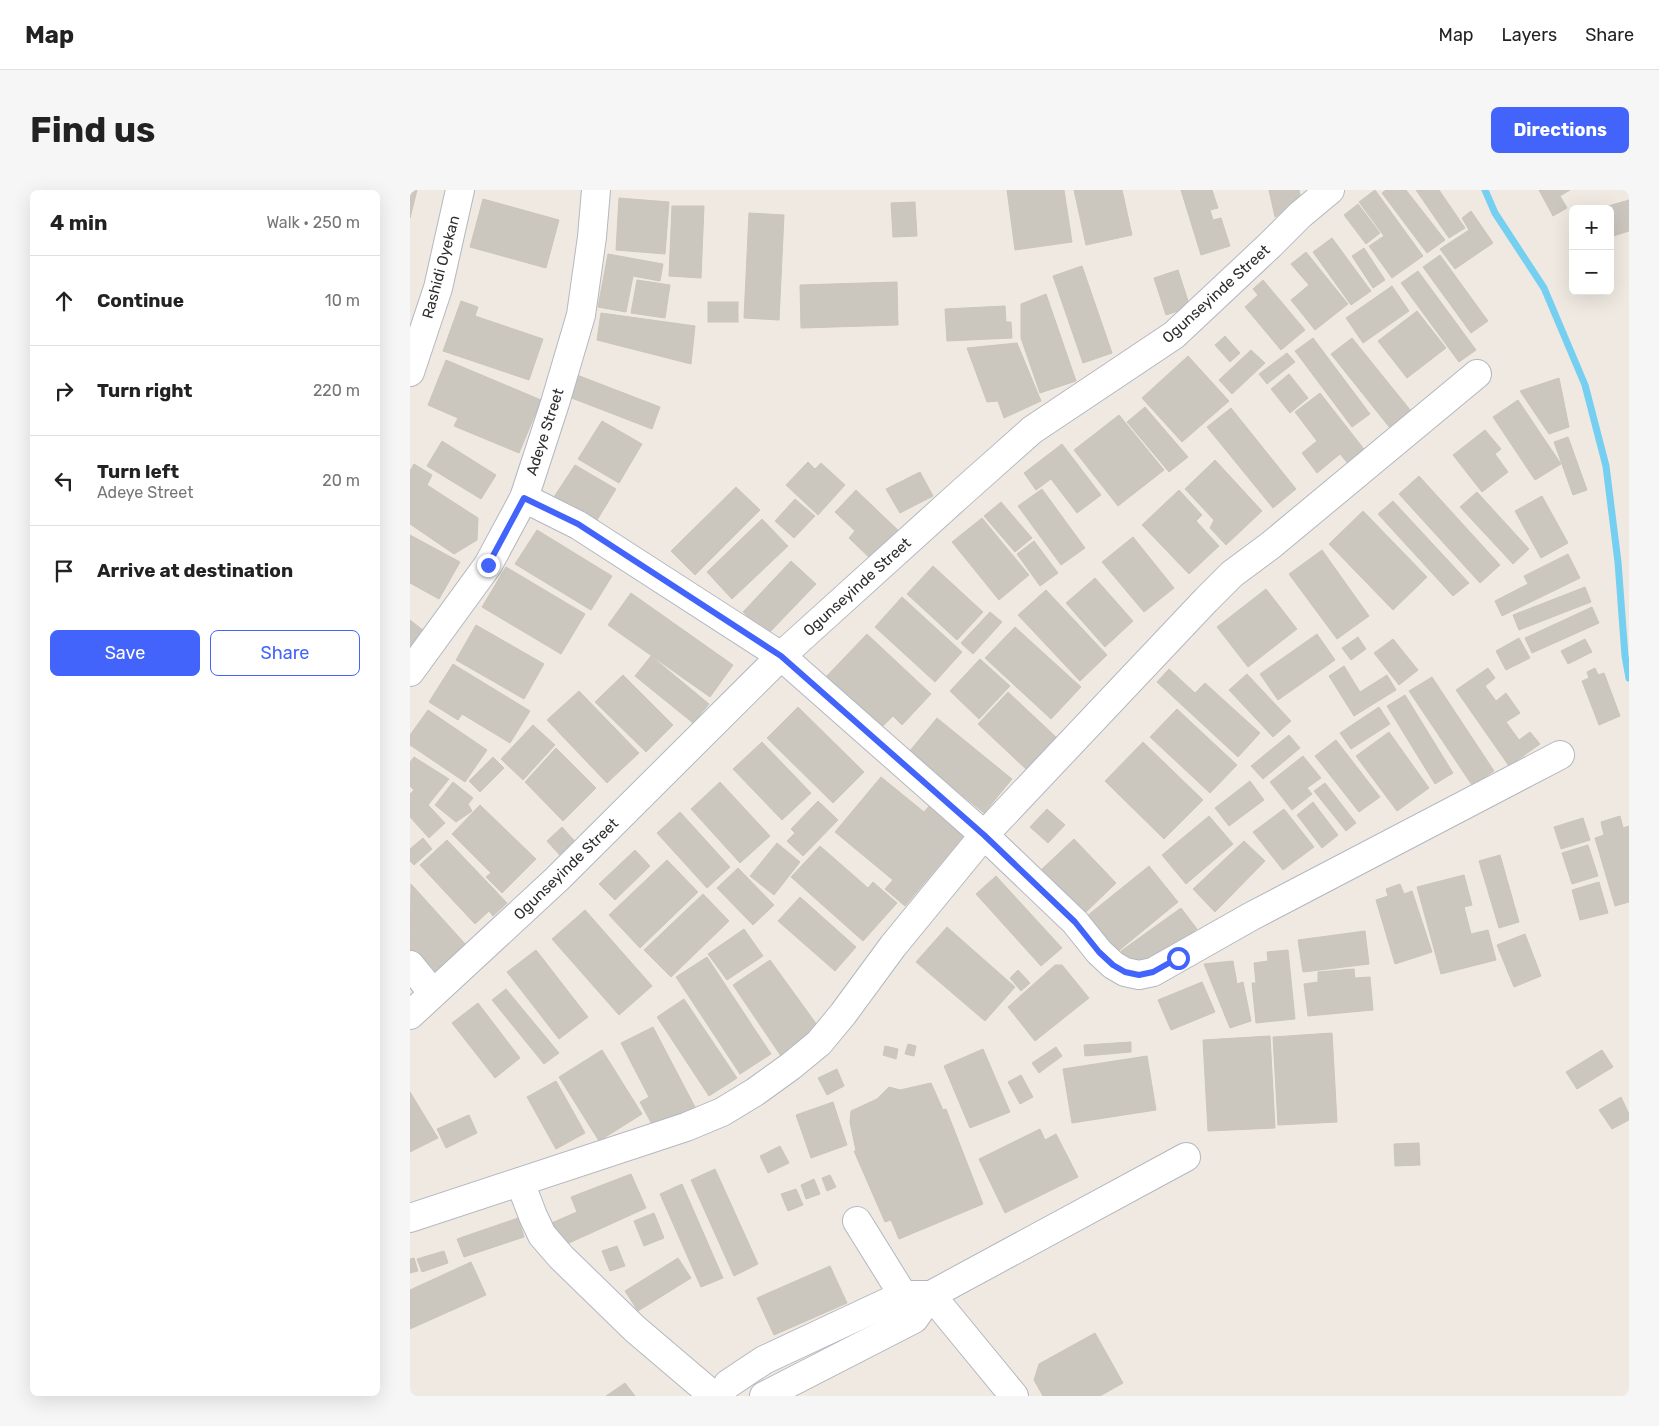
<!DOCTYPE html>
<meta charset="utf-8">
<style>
body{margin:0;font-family:Rubik,sans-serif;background:#f6f6f6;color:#222}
.controls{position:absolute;right:15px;top:15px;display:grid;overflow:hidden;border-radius:8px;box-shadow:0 5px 20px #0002}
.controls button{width:45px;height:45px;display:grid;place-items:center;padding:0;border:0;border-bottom:1px solid #e0e0e0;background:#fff;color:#222;font:25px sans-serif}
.stop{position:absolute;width:15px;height:15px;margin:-11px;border:4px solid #4264fb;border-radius:50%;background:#fff}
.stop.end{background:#4264fb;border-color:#fff;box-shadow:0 1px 5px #0008}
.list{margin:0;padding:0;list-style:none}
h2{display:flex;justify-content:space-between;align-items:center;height:65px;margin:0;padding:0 20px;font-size:21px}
h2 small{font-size:16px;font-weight:400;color:#767676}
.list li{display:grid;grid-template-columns:32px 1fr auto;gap:15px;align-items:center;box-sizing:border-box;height:90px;padding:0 20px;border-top:1px solid #e0e0e0}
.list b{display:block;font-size:19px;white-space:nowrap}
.list p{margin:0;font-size:16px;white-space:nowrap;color:#767676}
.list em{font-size:16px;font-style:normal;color:#767676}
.actions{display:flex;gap:10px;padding:15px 20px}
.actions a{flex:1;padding:11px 0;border:1px solid #4264fb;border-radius:8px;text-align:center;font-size:18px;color:#4264fb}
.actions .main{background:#4264fb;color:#fff}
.icon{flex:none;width:28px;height:28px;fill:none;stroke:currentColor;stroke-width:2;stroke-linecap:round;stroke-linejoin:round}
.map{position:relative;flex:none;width:1219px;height:1206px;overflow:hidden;border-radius:8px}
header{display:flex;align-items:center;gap:30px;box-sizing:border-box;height:70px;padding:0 25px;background:#fff;border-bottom:1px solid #e0e0e0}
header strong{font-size:24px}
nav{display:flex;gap:28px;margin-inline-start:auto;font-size:18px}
.intro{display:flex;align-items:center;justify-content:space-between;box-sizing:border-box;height:120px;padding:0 30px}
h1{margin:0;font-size:35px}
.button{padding:12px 22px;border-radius:8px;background:#4264fb;color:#fff;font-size:18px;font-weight:700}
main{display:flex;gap:30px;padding:0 30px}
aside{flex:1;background:#fff;border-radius:8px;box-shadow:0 5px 20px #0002}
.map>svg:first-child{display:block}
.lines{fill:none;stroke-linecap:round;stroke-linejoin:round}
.stream{stroke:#75cff0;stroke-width:7}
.building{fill:#cbc7bf;stroke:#cbc5ba}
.minor-casing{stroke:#b4b7c1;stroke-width:30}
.minor{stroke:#fff;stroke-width:28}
.route{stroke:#4264fb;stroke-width:6}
.labels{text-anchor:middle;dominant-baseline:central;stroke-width:4;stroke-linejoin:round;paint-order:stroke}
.street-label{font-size:15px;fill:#2e2e2e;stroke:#fff}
</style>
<header>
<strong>Map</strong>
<nav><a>Map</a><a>Layers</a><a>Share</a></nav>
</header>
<div class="intro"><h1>Find us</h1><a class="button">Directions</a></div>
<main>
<aside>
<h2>4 min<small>Walk · 250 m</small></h2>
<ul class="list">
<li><svg class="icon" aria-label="ahead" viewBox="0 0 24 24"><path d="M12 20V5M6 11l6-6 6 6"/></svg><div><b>Continue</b></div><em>10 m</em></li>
<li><svg class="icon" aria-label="right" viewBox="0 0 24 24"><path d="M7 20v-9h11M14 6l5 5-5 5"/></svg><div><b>Turn right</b></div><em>220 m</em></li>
<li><svg class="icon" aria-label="left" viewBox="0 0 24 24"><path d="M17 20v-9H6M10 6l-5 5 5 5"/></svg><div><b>Turn left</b><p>Adeye Street</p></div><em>20 m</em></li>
<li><svg class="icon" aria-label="arrive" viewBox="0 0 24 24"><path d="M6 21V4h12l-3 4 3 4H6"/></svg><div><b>Arrive at destination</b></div></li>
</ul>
<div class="actions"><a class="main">Save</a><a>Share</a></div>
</aside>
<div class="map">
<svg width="1219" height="1206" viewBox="0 0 1219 1206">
<rect width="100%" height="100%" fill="#efe9e1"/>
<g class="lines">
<polyline class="stream" points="1075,0 1085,23 1134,98 1175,195 1196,276 1208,372 1215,466 1219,488"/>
</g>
<g class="building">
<polygon points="0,0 7,0 0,28"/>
<polygon points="597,0 654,0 662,52 605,60"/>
<polygon points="664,0 712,0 722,45 676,55"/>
<polygon points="771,0 802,0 808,18 800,20 803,30 811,28 820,56 791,65"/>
<polygon points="859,0 889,0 891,9 865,27"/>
<polygon points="965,0 1013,66 982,88 959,56 974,46 949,12"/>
<polygon points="976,0 996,0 1035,50 1017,63 972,3"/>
<polygon points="1006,0 1029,0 1055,38 1039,48"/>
<polygon points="1129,0 1160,0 1150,6 1157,18 1143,26"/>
<polygon points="209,8 259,12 255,64 206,60"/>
<polygon points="73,9 149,30 136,78 60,57"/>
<polygon points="1219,10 1219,41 1200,47 1200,19 1188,19"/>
<polygon points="505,12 507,46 483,47 481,13"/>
<polygon points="948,14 970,43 956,54 934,25"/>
<polygon points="262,16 294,16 291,88 259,86"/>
<polygon points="1061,21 1083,53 1045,79 1030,59 1059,40 1052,28"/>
<polygon points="339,23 374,25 369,130 334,128"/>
<polygon points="922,48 961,101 941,115 903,62"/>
<polygon points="954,58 975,90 963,98 942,66"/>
<polygon points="896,62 938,114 905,140 881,110 899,95 881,74"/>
<polygon points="198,64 253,74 250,91 223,86 216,122 188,117"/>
<polygon points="1030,65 1078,131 1061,143 1013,77"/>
<polygon points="672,76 702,163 673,173 643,86"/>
<polygon points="768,80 780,117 756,125 744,88"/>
<polygon points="1008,81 1066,160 1049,172 991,93"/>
<polygon points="227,90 260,95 255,128 221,123"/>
<polygon points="853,90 895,140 871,160 835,117 848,105 843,99"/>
<polygon points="487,92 488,135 391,138 390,95"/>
<polygon points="982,96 999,121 953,153 936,128"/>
<polygon points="636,104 666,191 630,203 611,148 611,114"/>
<polygon points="51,111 68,117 65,126 133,149 119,190 33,161"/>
<rect x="298" y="112" width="30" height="20"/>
<polygon points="595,116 596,132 601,132 602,148 537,151 535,119"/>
<polygon points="1007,121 1036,158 997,188 968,151"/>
<polygon points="191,123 285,136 281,174 187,150"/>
<polygon points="815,146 830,163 820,172 805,155"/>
<polygon points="903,148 960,224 942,237 885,161"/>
<polygon points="942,148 1001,221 980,238 921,164"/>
<polygon points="607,153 631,211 594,228 588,211 577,212 557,158"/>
<polygon points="841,160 855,173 822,204 809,190"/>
<polygon points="877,163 885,172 857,194 849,184"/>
<polygon points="778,166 819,211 772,252 732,208"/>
<polygon points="36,170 131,210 109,263 44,236 48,228 18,215"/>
<polygon points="879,184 898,208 880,223 861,199"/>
<polygon points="167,185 250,217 242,239 159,207"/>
<polygon points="1149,188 1159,237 1139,244 1110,201"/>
<polygon points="910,203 957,263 940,276 930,264 907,283 892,263 907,251 885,222"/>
<polygon points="1108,210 1151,274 1125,290 1083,227"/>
<polygon points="735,217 778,267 759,282 717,232"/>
<polygon points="821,218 886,299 863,318 797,237"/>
<polygon points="709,225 754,280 708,316 664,260"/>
<polygon points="192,231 232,254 209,293 168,269"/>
<polygon points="1075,240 1091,259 1085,264 1098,282 1072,302 1043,265"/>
<polygon points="1158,247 1177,300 1163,305 1144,252"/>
<polygon points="32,251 86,285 71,309 17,276"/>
<polygon points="652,254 691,305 667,323 641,289 626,300 614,283"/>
<polygon points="805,270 852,321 816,355 800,338 804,330 775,299"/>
<polygon points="398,272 405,279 411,273 435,295 408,325 376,295"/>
<polygon points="4,274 22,285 17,295 68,328 67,350 44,364 0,334 0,281"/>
<polygon points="165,275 206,299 184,335 142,310"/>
<polygon points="510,282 523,306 490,323 476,299"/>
<polygon points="1009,286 1090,375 1070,393 989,304"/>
<polygon points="326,297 350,320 285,385 261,361"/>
<polygon points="632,299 675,358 651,375 608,316"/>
<polygon points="446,300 493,345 466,374 439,348 445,341 425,322"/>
<polygon points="769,300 792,325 786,331 809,356 779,384 732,335"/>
<polygon points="1067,302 1119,359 1103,374 1050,317"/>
<polygon points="1132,306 1158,353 1131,368 1105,321"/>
<polygon points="385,309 405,326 384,348 365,331"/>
<polygon points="983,311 1059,393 1043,406 968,324"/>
<polygon points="591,312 622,348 605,362 574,326"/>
<polygon points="953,321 1017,387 983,420 919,354"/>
<polygon points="572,328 619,385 589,410 542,352"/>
<polygon points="352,329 378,356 322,409 297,382"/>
<polygon points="127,340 202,386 181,420 105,374"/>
<polygon points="0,345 50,372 29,409 0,393"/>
<polygon points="723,347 764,398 734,422 692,372"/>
<polygon points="624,351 648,383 630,396 607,364"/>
<polygon points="912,360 959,426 927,449 879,384"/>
<polygon points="1158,364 1170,388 1092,426 1085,411 1118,394 1114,386"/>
<polygon points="381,371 406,394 357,445 333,422"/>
<polygon points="523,376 573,422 547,450 497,404"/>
<polygon points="96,377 175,424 151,464 72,417"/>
<polygon points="685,388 723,431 695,457 656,413"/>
<polygon points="1175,397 1181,412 1109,440 1103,425"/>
<polygon points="856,399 887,439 838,477 807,437"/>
<polygon points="636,400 697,465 670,491 608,425"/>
<polygon points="221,403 323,475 300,507 198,435"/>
<polygon points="492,407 552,462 525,492 465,437"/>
<polygon points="1182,417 1189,433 1122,463 1115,448"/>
<polygon points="580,422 592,432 563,464 551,453"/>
<polygon points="0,430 18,444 0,467"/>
<polygon points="66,435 134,474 114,509 46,470"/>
<polygon points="605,437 671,497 641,529 575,468"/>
<polygon points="457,444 521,504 492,535 483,526 466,543 411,492"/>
<polygon points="907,444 925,470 868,510 850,484"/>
<polygon points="948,447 956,459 941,470 932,458"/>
<polygon points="1109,448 1120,468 1096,480 1086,461"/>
<polygon points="983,449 1008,480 989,495 964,463"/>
<polygon points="1175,449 1182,462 1158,474 1151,461"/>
<polygon points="241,466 299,514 283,533 225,486"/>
<polygon points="570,469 600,496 569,529 540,501"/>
<polygon points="43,474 120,521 100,553 52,524 48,530 19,512"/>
<polygon points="934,476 950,502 977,485 986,500 944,526 919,486"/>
<polygon points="1078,478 1085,488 1075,496 1086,511 1096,503 1110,523 1096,532 1109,550 1120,542 1130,554 1099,576 1046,500"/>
<polygon points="1185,478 1188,485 1194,483 1210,526 1189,535 1172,491 1179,488 1177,482"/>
<polygon points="759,479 785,503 795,493 850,543 828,567 747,492"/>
<polygon points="837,484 881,531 863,547 819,500"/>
<polygon points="213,485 263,535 236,562 185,512"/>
<polygon points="1022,487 1084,581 1062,595 999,501"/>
<polygon points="169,501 229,563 197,593 137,530"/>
<polygon points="598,502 647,548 617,580 568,534"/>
<polygon points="995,505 1043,583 1025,594 977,516"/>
<polygon points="388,517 454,582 423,613 357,548"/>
<polygon points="969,517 980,534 941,559 930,543"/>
<polygon points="767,519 827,575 800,603 740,547"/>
<polygon points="18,520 77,560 55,592 0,555 0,545"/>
<polygon points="527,528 602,589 574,623 499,562"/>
<polygon points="123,535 145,555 113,590 91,569"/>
<polygon points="979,542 1019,598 987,621 946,566"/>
<polygon points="879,545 890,558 853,589 841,576"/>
<polygon points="926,550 970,607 949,622 905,566"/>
<polygon points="352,552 401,603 372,630 323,579"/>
<polygon points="733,552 793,610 754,649 695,591"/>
<polygon points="146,558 186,598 153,631 115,592"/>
<polygon points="893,566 911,588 897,598 902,604 882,620 860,592"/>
<polygon points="4,567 39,589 18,615 0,596 0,572"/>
<polygon points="83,567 94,578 70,602 59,591"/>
<polygon points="471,587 514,622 521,614 556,643 495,716 475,699 483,690 425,642"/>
<polygon points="840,591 854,610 819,636 805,618"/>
<polygon points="43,592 63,608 58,614 62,621 46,632 25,615"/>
<polygon points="310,592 360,646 330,673 281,619"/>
<polygon points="915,593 946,633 936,641 904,601"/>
<polygon points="4,600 35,633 19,648 0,627 0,604"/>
<polygon points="408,611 428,630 393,666 377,651 385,643 381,639"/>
<polygon points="903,612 928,645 912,658 887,625"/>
<polygon points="70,615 126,669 92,703 76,687 81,683 42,644"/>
<polygon points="637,619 655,635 638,653 620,637"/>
<polygon points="874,619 904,657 873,680 843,642"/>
<polygon points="270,622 320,677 297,698 247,643"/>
<polygon points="799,626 823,654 776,694 752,665"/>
<polygon points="1210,626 1213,638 1219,636 1219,712 1205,716 1185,648 1194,645 1191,632"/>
<polygon points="1173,628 1180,650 1151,659 1144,637"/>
<polygon points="152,637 171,658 156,672 137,651"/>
<polygon points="13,648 22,659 4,675 0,671 0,659"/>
<polygon points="664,649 706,693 675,723 632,679"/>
<polygon points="37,650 97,713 83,726 79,721 65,734 10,675"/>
<polygon points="834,651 855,671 805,722 783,699"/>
<polygon points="367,653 390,672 364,705 340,686"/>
<polygon points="1178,655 1188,686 1162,694 1152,663"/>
<polygon points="410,656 458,698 463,692 487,713 453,751 381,687"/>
<polygon points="225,660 240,676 205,710 189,694"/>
<polygon points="1090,665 1109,732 1089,738 1069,671"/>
<polygon points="257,670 288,702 230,758 199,725"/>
<polygon points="739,676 768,712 707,762 677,726"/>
<polygon points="328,678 364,715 343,735 307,698"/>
<polygon points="1054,685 1062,715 1054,717 1061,744 1078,740 1086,770 1031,784 1007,697"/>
<polygon points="586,686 652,758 631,776 566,704"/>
<polygon points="1189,692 1198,723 1170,730 1162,700"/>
<polygon points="1,694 57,756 23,787 0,761"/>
<polygon points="990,694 994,704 1002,701 1022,762 985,774 966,710 978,706 976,699"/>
<polygon points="293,704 319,731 261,787 234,760"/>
<polygon points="390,707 446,757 425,781 368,731"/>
<polygon points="771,718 787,739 727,783 711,761"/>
<polygon points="175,720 242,796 209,825 142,749"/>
<polygon points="537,737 605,797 575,831 506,772"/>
<polygon points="334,739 353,766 317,790 298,764"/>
<polygon points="955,741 959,774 893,782 888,750"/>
<polygon points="1115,744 1131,786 1104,797 1087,755"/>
<polygon points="126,760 178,827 149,849 97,782"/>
<polygon points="878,760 885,829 846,833 842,793 846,793 844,773 858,771 857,762"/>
<polygon points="297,767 361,864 330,884 266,787"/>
<polygon points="360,770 410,839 371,866 323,795"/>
<polygon points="823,771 827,794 833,792 841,831 820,838 794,774"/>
<polygon points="645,775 652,775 679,808 625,851 598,817"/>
<polygon points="944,779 945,788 960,787 963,820 898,826 894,794 908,792 908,782"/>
<polygon points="608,780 620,793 611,801 600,788"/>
<polygon points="792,792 805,822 761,840 748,810"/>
<polygon points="96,799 149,863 134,874 82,810"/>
<polygon points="274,809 327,888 299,906 247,827"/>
<polygon points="68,813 110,868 85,888 42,833"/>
<polygon points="243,837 285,917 244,938 230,912 239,907 211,853"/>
<polygon points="922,843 927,932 868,935 863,847"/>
<polygon points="860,846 865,938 798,941 793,850"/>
<polygon points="721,852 721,862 675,866 674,855"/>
<polygon points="498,854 506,856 504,866 495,864"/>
<polygon points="475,856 488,859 486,869 473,865"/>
<polygon points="646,857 652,866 629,883 622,873"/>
<polygon points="573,859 600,922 560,938 534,876"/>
<polygon points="192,860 232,924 189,951 149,887"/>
<polygon points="1192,860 1203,877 1167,899 1156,882"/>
<polygon points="737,866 746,920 662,933 653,879"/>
<polygon points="427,879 434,896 417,905 408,888"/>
<polygon points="611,885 623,907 610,914 598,892"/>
<polygon points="146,891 175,943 146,959 117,907"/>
<polygon points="521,893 533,920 536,919 573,1014 489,1049 481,1030 475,1032 444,961 446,961 440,932 441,921 467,909 479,897 490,900"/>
<polygon points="0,902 28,948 0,962"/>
<polygon points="1211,907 1219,924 1219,930 1202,939 1189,920"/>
<polygon points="423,912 437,955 401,968 386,925"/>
<polygon points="59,925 67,943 36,958 27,939"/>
<polygon points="630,939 635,950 646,944 668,987 595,1023 569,969"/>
<polygon points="1009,953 1010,975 985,976 984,954"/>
<polygon points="370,956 379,973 358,983 350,966"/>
<polygon points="305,979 348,1074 324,1086 281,990"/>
<polygon points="221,984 236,1018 148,1058 137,1035 167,1022 161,1007"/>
<polygon points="420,985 426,997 417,1001 412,988"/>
<polygon points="404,989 410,1004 396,1009 391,995"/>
<polygon points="272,994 313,1088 291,1097 250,1004"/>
<polygon points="386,999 393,1015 378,1021 371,1004"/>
<polygon points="244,1023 254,1048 234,1056 224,1031"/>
<polygon points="108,1028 114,1047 54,1067 47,1049"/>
<polygon points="207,1056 215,1076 200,1081 192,1061"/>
<polygon points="34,1061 38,1073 12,1082 7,1069"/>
<polygon points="4,1068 8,1081 0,1083 0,1069"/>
<polygon points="268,1068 281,1088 228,1121 215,1101"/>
<polygon points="61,1072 76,1105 0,1139 0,1100"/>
<polygon points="420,1076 437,1113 364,1145 347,1108"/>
<polygon points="685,1143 713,1193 690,1206 633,1206 624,1190 629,1174"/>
<polygon points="215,1193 225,1206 196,1206"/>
</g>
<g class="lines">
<g class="minor-casing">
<g id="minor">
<polyline points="0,182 28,98 50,0"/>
<polyline points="114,308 168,335 371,466 574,645 665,732 689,762 703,775 715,782 729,785 743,782 840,727 1150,565"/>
<polyline points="0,482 78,375 114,308 145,213 171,125 182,47 186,0"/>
<polyline points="0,775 23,803"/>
<polyline points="0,825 147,689 371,466 549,305 622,240 764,145 860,55 890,25 920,0"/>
<polyline points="110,992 123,1026 132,1045 151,1067 225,1139 299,1202"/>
<polyline points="0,1028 276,937 312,922 345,902 381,876 409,853 433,824 483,756 574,645 796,410 822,384 861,355 1067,184"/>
<polyline points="447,1031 493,1105 501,1120"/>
<polyline points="521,1105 604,1206"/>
<polyline points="318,1194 354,1170 493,1105 521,1105"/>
<polyline points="354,1206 504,1129 521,1105 776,967"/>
</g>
</g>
<use href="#minor" class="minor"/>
</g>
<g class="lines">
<polyline class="route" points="78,375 114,308 168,334 371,466 574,645 665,732 689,762 703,775 715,782 729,785 743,782 768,768"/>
</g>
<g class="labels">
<g class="street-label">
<text transform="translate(31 77) rotate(-75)">Rashidi Oyekan</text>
<text transform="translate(806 104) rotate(-42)">Ogunseyinde Street</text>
<text transform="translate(135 242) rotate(-72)">Adeye Street</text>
<text transform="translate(447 397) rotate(-42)">Ogunseyinde Street</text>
<text transform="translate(156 679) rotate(-44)">Ogunseyinde Street</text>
</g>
</g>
</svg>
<div class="controls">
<button>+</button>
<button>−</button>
</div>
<div class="stop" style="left:768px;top:768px"></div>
<div class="stop end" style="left:78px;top:375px"></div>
</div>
</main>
